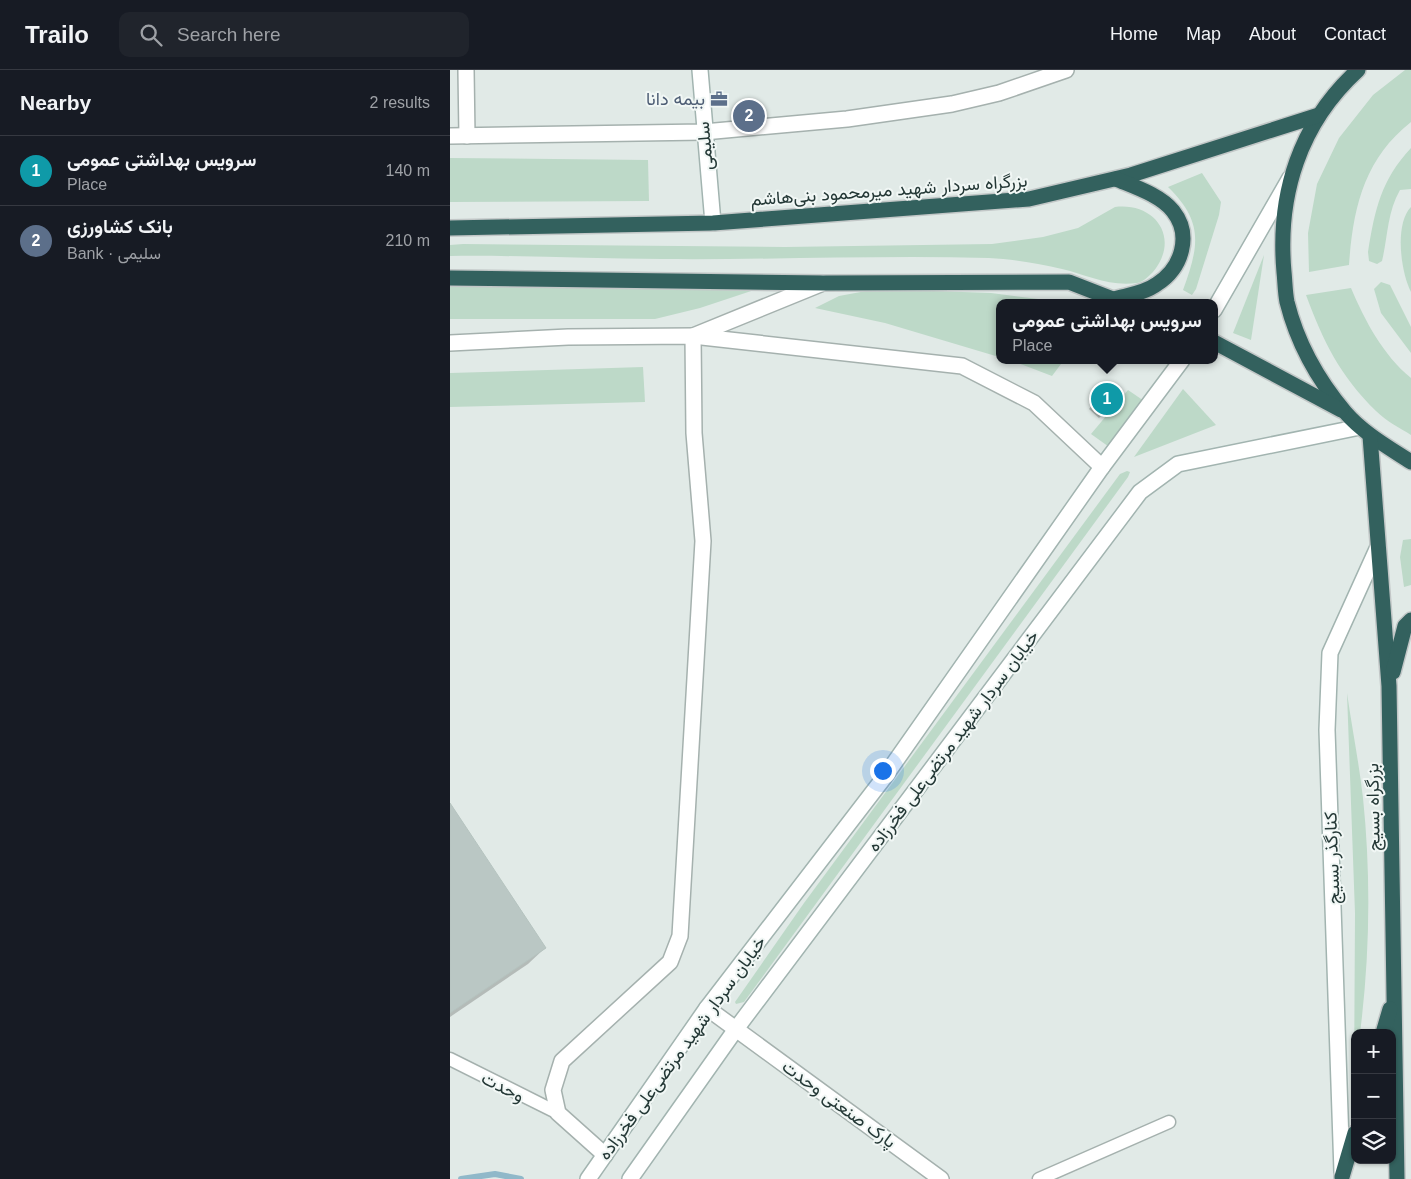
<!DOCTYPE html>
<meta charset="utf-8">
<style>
body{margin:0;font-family:Arial,Vazirmatn,sans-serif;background:#20242c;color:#f1f3f6}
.controls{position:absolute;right:15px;bottom:15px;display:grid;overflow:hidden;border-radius:10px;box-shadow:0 1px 4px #0004}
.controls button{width:45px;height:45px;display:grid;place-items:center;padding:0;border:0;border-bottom:1px solid #363941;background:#171b24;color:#f1f3f6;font:25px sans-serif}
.you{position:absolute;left:432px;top:700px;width:18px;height:18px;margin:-12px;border:4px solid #fff;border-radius:50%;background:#1a73e8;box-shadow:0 0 0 8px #1a73e833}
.badge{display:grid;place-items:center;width:32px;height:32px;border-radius:50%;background:#db2777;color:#fff;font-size:16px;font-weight:700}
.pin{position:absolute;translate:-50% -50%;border:2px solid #fff;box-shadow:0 1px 5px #0006}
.popup{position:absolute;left:546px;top:229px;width:222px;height:65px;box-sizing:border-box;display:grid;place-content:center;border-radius:10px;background:#171b24;filter:drop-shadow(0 1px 4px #0005);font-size:16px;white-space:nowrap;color:#9ea1a6}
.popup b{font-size:19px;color:#f1f3f6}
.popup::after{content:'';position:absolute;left:50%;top:100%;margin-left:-10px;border:10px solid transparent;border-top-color:#171b24}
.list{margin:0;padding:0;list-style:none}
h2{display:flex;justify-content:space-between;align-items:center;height:65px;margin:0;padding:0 20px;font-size:21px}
h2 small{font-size:16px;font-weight:400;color:#9ea1a6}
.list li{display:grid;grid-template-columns:32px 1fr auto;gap:15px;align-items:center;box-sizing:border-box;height:70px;padding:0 20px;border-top:1px solid #363941}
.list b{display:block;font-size:19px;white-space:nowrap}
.list p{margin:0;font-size:16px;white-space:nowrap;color:#9ea1a6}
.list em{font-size:16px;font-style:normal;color:#9ea1a6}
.icon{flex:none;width:28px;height:28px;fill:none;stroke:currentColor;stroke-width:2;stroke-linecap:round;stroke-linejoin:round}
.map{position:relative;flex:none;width:961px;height:1109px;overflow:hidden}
header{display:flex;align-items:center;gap:30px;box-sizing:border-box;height:70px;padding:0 25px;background:#171b24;border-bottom:1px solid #363941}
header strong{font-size:24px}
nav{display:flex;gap:28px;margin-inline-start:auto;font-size:18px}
.search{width:350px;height:45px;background:#20242c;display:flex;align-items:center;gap:12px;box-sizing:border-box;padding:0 18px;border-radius:10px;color:#9ea1a6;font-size:19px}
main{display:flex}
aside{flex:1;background:#171b24}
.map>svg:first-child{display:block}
.green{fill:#bdd9c8}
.shadow{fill:#0003}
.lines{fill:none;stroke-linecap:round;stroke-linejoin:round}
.stream{stroke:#90b8c9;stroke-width:6}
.building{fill:#bac7c4;stroke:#b5c3bf}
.lane-casing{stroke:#a5b1ae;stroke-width:15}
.street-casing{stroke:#a5b1ae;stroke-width:18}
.secondary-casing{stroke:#a2b4b0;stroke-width:18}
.highway-casing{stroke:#c2c7c7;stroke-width:18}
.lane{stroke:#fff;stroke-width:12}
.street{stroke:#fff;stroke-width:15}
.secondary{stroke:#fff;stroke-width:15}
.highway{stroke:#33615e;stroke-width:15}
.labels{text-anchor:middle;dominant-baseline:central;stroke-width:4;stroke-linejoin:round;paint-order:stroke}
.service-label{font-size:18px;fill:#4e5e75;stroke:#f1f7f5;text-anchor:end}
.street-label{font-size:18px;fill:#243836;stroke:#f1f7f5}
</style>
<header>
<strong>Trailo</strong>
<div class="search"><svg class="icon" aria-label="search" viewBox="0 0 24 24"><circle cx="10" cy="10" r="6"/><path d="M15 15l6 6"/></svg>Search here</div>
<nav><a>Home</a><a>Map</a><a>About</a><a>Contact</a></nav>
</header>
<main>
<aside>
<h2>Nearby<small>2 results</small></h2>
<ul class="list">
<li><span class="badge" style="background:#0f9aa8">1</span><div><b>سرویس بهداشتی عمومی</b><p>Place</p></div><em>140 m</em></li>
<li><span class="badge" style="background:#5c6f8a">2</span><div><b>بانک کشاورزی</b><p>Bank · سلیمی</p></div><em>210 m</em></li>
</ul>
</aside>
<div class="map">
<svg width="961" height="1109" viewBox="0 0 961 1109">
<rect width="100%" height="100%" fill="#e1eae7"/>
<g class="green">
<path d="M955,0h6v52c-47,37 -58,86 -62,143l-40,7 -1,-39 9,-49 22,-46 34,-43z"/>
<path d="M961,78v41l-11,1c-13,23 -12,46 -18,71l-5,3 -8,-3 -1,-9c7,-43 13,-72 43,-104z"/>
<polygon points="0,88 198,90 199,131 0,132"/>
<path d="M752,103l19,29 -2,13 -23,74 -4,6 -9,-5c16,-44 21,-68 -15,-103z"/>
<path d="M665,137c40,-5 66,31 38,65 -4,4 -10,10 -16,11 -27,4 -50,-8 -75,-14 -23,-5 -50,-10 -73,-11 -109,-3 -218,2 -327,1 -70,0 -141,-4 -212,-3v-11l13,-1 322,3 207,-3 51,-7 35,-9z"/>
<path d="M961,137v85c-10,-19 -17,-68 0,-85z"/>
<polygon points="814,185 801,270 783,263"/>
<polygon points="0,209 316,216 250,238 205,249 0,249"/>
<polygon points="931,212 940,215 961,257 961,283 931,243 924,219"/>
<path d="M901,218c14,33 32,67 60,90v57c-11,-7 -25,-14 -35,-24 -36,-35 -53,-70 -70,-116z"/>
<polygon points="427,219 541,223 588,229 594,233 550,233 549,287 435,253 365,238 389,226"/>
<polygon points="560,290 614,290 602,306"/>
<polygon points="193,297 195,332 0,337 0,303"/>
<polygon points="733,319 766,355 684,387"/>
<polygon points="678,320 697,333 662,379 641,364"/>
<polygon points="677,401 680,402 678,407 294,932 286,934 285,932 354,833 670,404"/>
<polygon points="961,469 961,515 954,517 950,487 953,470"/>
<path d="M897,623c5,35 12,70 16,105 8,77 7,158 -3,235h-5l-1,53 1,-173z"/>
</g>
<g class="shadow">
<polygon points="657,319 653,344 649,348 639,339"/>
<polygon points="0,736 95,878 78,894 0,947"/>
</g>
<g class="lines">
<polyline class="stream" points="11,1109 45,1104 71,1109"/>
</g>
<g class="building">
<polygon points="660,314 672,324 654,345 642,334"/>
<polygon points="0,733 96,878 0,943"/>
</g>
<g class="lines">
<g class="lane-casing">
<g id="lane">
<polyline points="0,989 108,1043"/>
<polyline points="589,1109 719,1052"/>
</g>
</g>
<g class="street-casing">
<g id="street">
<polyline points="16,0 17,66"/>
<polyline points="0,66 254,62 397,49 502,34 549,23 616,0"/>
<polyline points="0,273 118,267 243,266 512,296 584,333 652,397"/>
<polyline points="257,938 491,1109"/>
<polyline points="155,1085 108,1043 103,1020 112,991 220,892 230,866 253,471 244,363 243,266 373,213"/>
</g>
</g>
<g class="secondary-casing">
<g id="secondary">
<polyline points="250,0 263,153"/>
<polyline points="764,240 840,108"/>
<polyline points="892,1102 877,660 880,583 928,477"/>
<polyline points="138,1109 257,938 433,709 652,397 732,290"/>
<polyline points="180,1109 286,959 690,422 728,394 910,357"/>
</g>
</g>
<g class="highway-casing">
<g id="highway">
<path d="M908,0c-58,53 -81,124 -74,202 1,9 1,20 3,30 10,40 31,78 58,110 18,21 43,35 66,50"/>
<polyline points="0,158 263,153 579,129 681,105 869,45"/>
<polyline points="0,208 375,213 619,212 673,233"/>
<path d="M664,229c14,-4 31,-6 43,-15 25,-16 35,-49 16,-73 -13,-16 -38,-24 -57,-32"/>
<polyline points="764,272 891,340"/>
<polyline points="920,366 939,616 947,1109"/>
<polyline points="943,602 955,556 961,550"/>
<polyline points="933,963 940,939"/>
<polyline points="892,1107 905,1063"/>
</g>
</g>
<use href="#lane" class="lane"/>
<use href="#street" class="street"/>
<use href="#secondary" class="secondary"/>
<use href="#highway" class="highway"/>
</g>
<defs>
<g id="office-bare" transform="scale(1.35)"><path d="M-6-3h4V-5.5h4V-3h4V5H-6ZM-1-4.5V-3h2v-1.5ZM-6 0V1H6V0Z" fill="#5c6f8a" stroke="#f1f7f5" stroke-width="2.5" paint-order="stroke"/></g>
</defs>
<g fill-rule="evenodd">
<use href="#office-bare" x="269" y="29"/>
</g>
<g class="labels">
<g class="service-label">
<text x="255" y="29">بیمه دانا</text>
</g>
<g class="street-label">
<text transform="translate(255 76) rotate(-95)">سلیمی</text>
<text transform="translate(439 120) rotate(-4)">بزرگراه سردار شهید میرمحمود بنی‌هاشم</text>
<text transform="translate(503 671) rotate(-53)">خیابان سردار شهید مرتضی‌علی فخرزاده</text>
<text transform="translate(923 737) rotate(-91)">بزرگراه بسیج</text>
<text transform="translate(882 788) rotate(-92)">کنارگذر بسیج</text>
<text transform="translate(232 978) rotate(-54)">خیابان سردار شهید مرتضی‌علی فخرزاده</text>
<text transform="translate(53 1017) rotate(27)">وحدت</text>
<text transform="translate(389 1034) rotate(36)">پارک صنعتی وحدت</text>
</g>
</g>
</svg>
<div class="controls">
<button>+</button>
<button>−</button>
<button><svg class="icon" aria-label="layers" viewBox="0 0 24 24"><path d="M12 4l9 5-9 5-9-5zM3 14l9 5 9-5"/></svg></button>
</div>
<div class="you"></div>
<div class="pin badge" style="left:657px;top:329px;background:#0f9aa8">1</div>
<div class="popup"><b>سرویس بهداشتی عمومی</b>Place</div>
<div class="pin badge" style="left:299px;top:46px;background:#5c6f8a">2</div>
</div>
</main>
